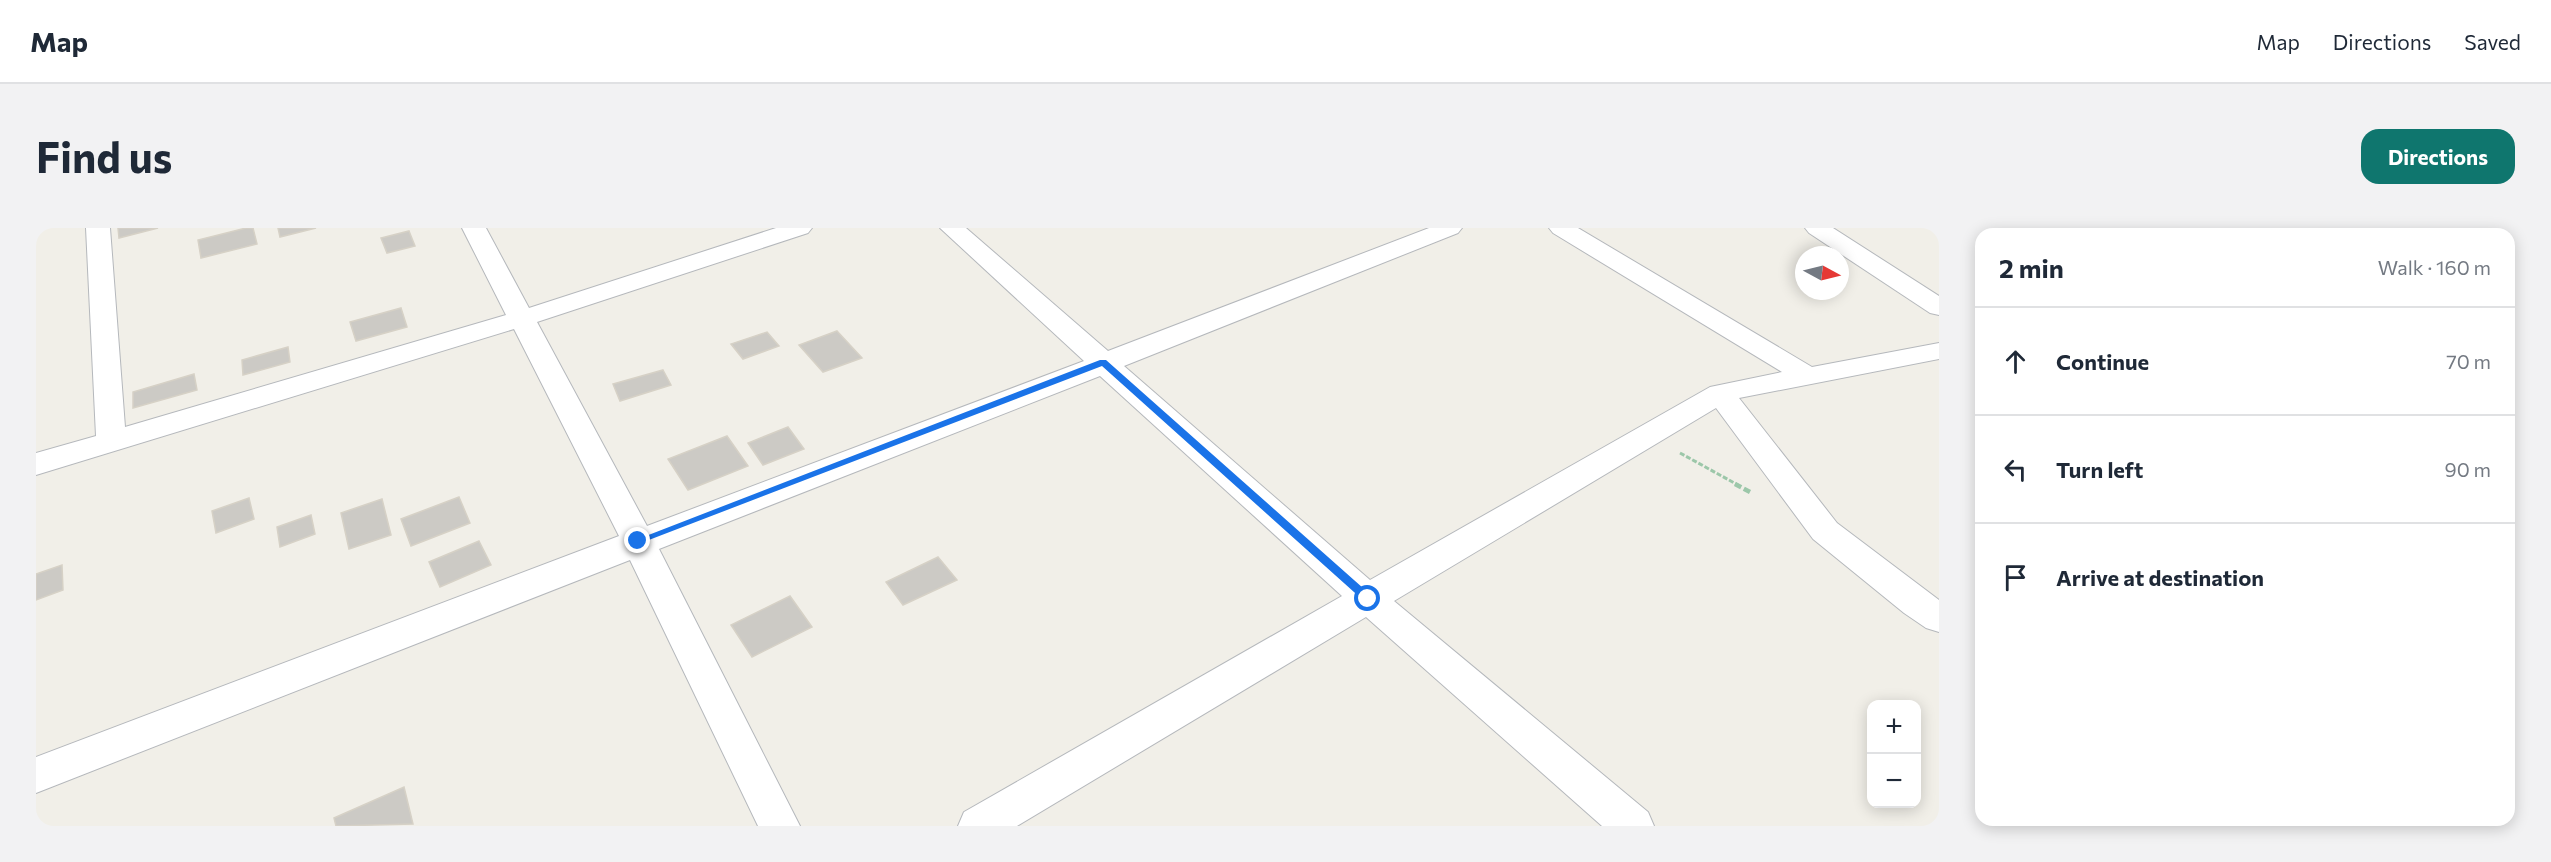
<!DOCTYPE html>
<meta charset="utf-8">
<style>
body{margin:0;font-family:Commissioner,sans-serif;background:#f2f2f3;color:#1f2937}
.controls{position:absolute;right:18px;bottom:18px;display:grid;overflow:hidden;border-radius:12px;box-shadow:0 3px 15px #0003}
.controls button{width:54px;height:54px;display:grid;place-items:center;padding:0;border:0;border-bottom:2px solid #e0e1e3;background:#fff;color:#1f2937;font:30px sans-serif}
.compass{position:absolute;left:1759px;top:18px;width:54px;height:54px;border-radius:50%;background:#fff;box-shadow:0 3px 15px #0003;rotate:97deg}
.stop{position:absolute;width:18px;height:18px;margin:-14px;border:4px solid #1a73e8;border-radius:50%;background:#fff}
.stop.end{background:#1a73e8;border-color:#fff;box-shadow:0 2px 6px #0008}
.list{margin:0;padding:0;list-style:none}
h2{display:flex;justify-content:space-between;align-items:center;height:78px;margin:0;padding:0 24px;font-size:26px}
h2 small{font-size:20px;font-weight:400;color:#747a83}
.list li{display:grid;grid-template-columns:39px 1fr auto;gap:18px;align-items:center;box-sizing:border-box;height:108px;padding:0 24px;border-top:2px solid #e0e1e3}
.list b{display:block;font-size:22px;white-space:nowrap}
.list em{font-size:20px;font-style:normal;color:#747a83}
.icon{flex:none;width:33px;height:33px;fill:none;stroke:currentColor;stroke-width:2;stroke-linecap:round;stroke-linejoin:round}
.map{position:relative;flex:none;width:1903px;height:598px;overflow:hidden;border-radius:18px}
header{display:flex;align-items:center;gap:36px;box-sizing:border-box;height:84px;padding:0 30px;background:#fff;border-bottom:2px solid #e0e1e3}
header strong{font-size:28px}
nav{display:flex;gap:33px;margin-inline-start:auto;font-size:21px}
.intro{display:flex;align-items:center;justify-content:space-between;box-sizing:border-box;height:144px;padding:0 36px}
h1{margin:0;font-size:42px}
.button{padding:15px 27px;border-radius:18px;background:#0f766e;color:#fff;font-size:21px;font-weight:700}
main{display:flex;gap:36px;padding:0 36px}
aside{flex:1;background:#fff;border-radius:18px;box-shadow:0 3px 15px #0003}
.map>svg:first-child{display:block}
.building{fill:#cccac5;stroke:#d6d1c6;stroke-width:1.5}
.lines{fill:none;stroke-linecap:round;stroke-linejoin:round}
.minor-casing{stroke:#b5b8bc;stroke-width:2}
.path-far1{stroke:#9cc7a9;stroke-width:3;stroke-dasharray:5 2;stroke-linecap:butt}
.path{stroke:#9cc7a9;stroke-width:4.5;stroke-dasharray:7 3;stroke-linecap:butt}
.minor{fill:#fff;fill-rule:evenodd}
.route{fill:#1a73e8}
</style>
<header>
<strong>Map</strong>
<nav><a>Map</a><a>Directions</a><a>Saved</a></nav>
</header>
<div class="intro"><h1>Find us</h1><a class="button">Directions</a></div>
<main>
<div class="map">
<svg width="1903" height="598" viewBox="0 0 1903 598">
<rect width="100%" height="100%" fill="#f1efe8"/>
<g class="building">
<polygon points="82,0 122,0 83,10"/>
<polygon points="210,0 217,0 221,16 165,30 162,12"/>
<polygon points="242,0 280,0 244,9"/>
<polygon points="373,3 379,18 351,25 345,10"/>
<polygon points="365,80 371,99 320,113 314,94"/>
<polygon points="801,103 826,130 787,144 763,117"/>
<polygon points="731,104 743,118 707,131 695,116"/>
<polygon points="252,119 254,134 207,147 206,132"/>
<polygon points="627,142 635,157 584,173 577,156"/>
<polygon points="158,146 161,162 97,180 97,164"/>
<polygon points="752,199 768,221 727,237 712,215"/>
<polygon points="691,208 712,238 652,262 632,231"/>
<polygon points="423,269 434,295 375,318 365,291"/>
<polygon points="213,270 218,291 180,305 176,283"/>
<polygon points="346,271 355,307 313,321 305,285"/>
<polygon points="275,287 279,306 244,319 241,299"/>
<polygon points="443,313 455,337 404,359 393,334"/>
<polygon points="902,329 921,352 867,377 850,354"/>
<polygon points="26,337 27,362 0,372 0,346"/>
<polygon points="754,368 776,399 716,429 695,397"/>
<polygon points="368,559 377,596 300,598 298,590"/>
</g>
<g class="lines">
<g class="minor-casing">
<g id="minor">
<polygon points="50,0 74,0 89,199 470,87 426,0 450,0 493,80 740,0 776,0 772,5 501,94 611,298 1048,133 904,0 930,0 1072,123 1393,0 1426,0 1422,5 1088,138 1334,352 1674,159 1746,144 1517,5 1513,0 1542,0 1776,139 1903,115 1903,131 1703,170 1801,295 1903,372 1903,404 1890,400 1868,385 1777,311 1680,180 1358,373 1612,584 1618,598 1566,598 1330,389 981,598 922,598 928,584 1306,368 1064,148 623,321 764,598 722,598 594,332 0,565 0,529 583,308 478,101 0,247 0,225 60,208"/>
<polygon points="1769,0 1797,0 1903,68 1903,87 1894,85 1773,5"/>
</g>
</g>
<polyline class="path-far1" points="1644,225 1702,257"/>
<polyline class="path" points="1699,256 1714,264"/>
<use href="#minor" class="minor"/>
</g>
<polygon class="route" points="1064,132 1070,132 1336,368 1336,373 1328,373 1066,138 605,315 597,313"/>
</svg>
<div class="controls">
<button>+</button>
<button>−</button>
</div>
<svg class="compass" viewBox="-18 -18 36 36"><path d="M0-13l5 13h-10z" fill="#e53935"/><path d="M0 13l5-13h-10z" fill="#747a83"/></svg>
<div class="stop" style="left:1332px;top:371px"></div>
<div class="stop end" style="left:602px;top:313px"></div>
</div>
<aside>
<h2>2 min<small>Walk · 160 m</small></h2>
<ul class="list">
<li><svg class="icon" aria-label="ahead" viewBox="0 0 24 24"><path d="M12 20V5M6 11l6-6 6 6"/></svg><div><b>Continue</b></div><em>70 m</em></li>
<li><svg class="icon" aria-label="left" viewBox="0 0 24 24"><path d="M17 20v-9H6M10 6l-5 5 5 5"/></svg><div><b>Turn left</b></div><em>90 m</em></li>
<li><svg class="icon" aria-label="arrive" viewBox="0 0 24 24"><path d="M6 21V4h12l-3 4 3 4H6"/></svg><div><b>Arrive at destination</b></div></li>
</ul>
</aside>
</main>
